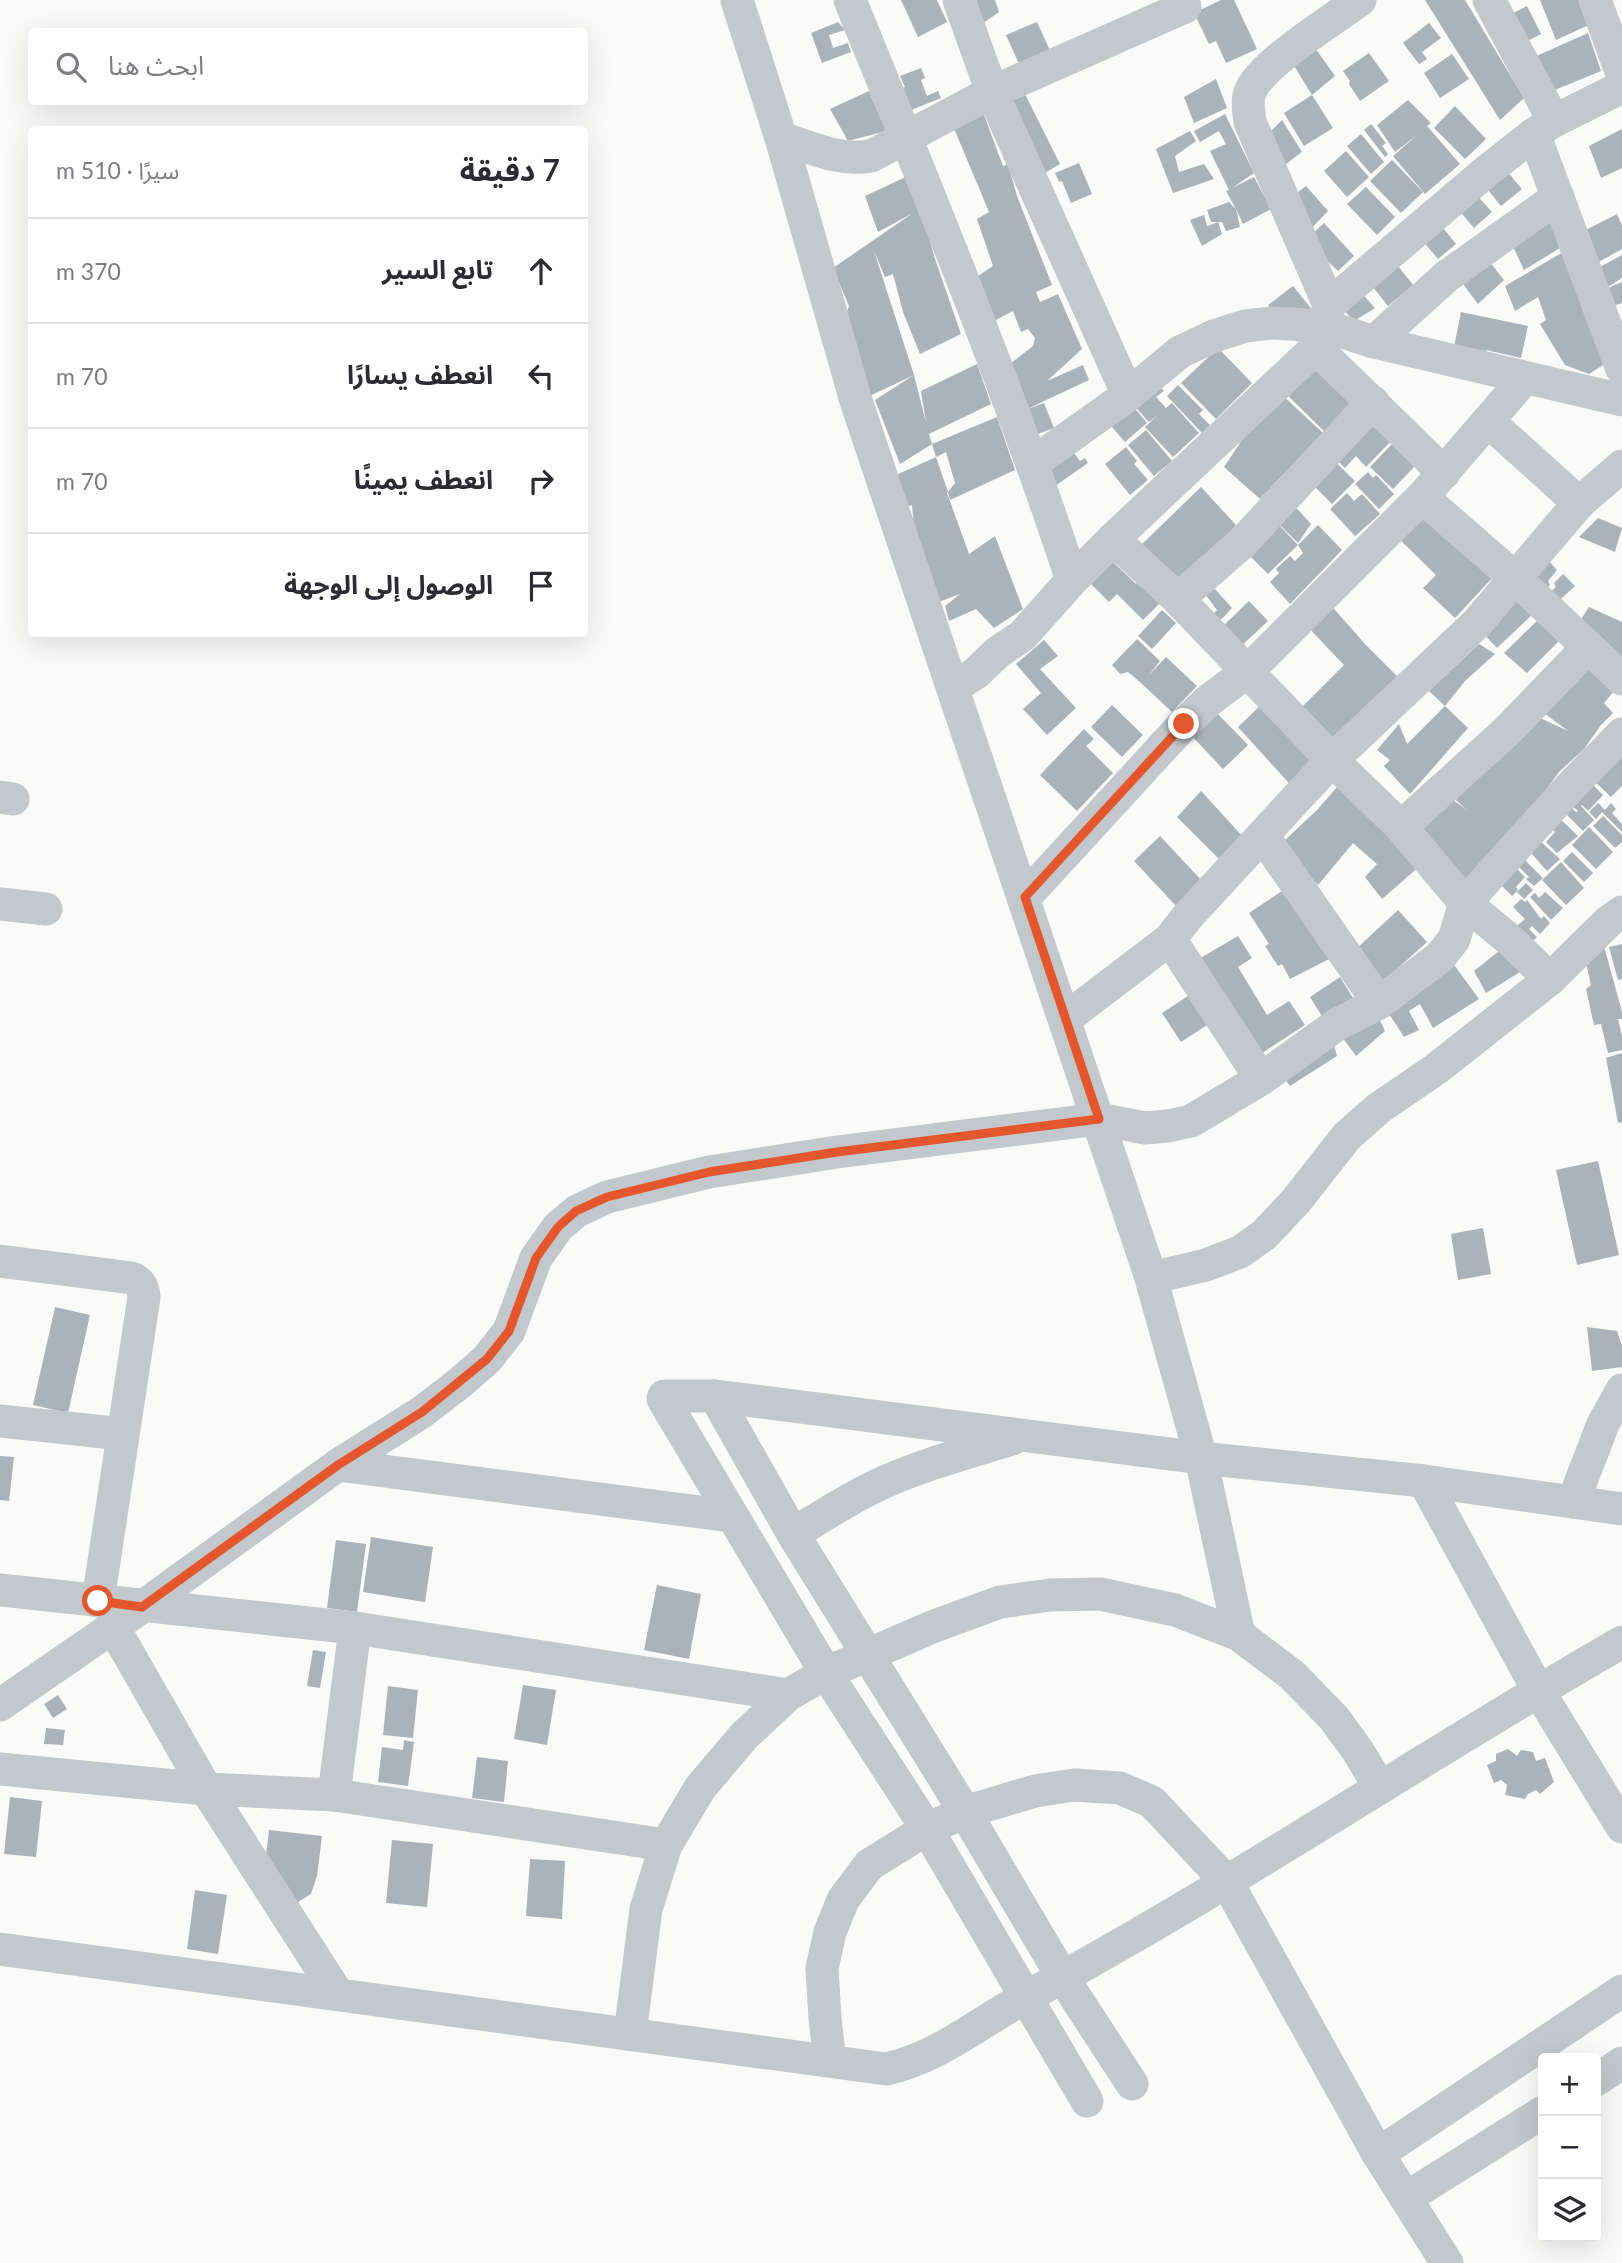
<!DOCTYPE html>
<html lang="ar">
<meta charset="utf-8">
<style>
body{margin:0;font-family:Lato,"Noto Sans Arabic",sans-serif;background:#f7f7f7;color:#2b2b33;direction:rtl}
.controls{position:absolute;right:21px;bottom:21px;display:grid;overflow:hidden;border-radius:7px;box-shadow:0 7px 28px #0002}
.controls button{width:63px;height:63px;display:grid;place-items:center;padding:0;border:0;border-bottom:2px solid #e1e1e2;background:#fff;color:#2b2b33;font:35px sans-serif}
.stop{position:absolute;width:21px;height:21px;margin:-16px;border:5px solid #e4572e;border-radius:50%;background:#fff}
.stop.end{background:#e4572e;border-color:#fff;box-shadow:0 2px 7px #0008}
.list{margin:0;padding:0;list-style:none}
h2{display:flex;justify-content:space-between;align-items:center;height:91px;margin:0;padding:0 28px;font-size:30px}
h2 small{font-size:23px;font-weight:400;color:#7c7c81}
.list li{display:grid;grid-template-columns:46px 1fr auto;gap:21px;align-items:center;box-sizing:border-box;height:105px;padding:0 28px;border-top:2px solid #e1e1e2}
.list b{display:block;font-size:26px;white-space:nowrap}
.list em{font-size:23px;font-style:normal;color:#7c7c81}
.icon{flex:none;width:38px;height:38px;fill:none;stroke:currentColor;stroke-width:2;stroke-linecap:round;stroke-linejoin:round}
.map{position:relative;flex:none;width:1622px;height:2263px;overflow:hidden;direction:ltr}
.search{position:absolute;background:#fff;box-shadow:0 7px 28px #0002;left:28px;top:28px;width:560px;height:77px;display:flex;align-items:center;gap:18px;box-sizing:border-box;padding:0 24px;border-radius:7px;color:#7c7c81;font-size:26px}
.panel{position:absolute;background:#fff;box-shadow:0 7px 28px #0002;left:28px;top:126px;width:560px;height:511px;border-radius:7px;direction:rtl}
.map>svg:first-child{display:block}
.building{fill:#aab3b9}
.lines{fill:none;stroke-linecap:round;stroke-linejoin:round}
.minor{stroke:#c3c8cc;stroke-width:33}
.route{stroke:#e4572e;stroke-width:9}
</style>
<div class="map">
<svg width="1622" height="2263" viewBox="0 0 1622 2263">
<rect width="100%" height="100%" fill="#fafaf8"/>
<g class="building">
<polygon points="901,0 937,0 947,22 918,37"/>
<polygon points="967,0 995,0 999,12 976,28"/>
<polygon points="1221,0 1234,0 1257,49 1226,63 1216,41 1209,44 1194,13"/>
<polygon points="1425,0 1465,0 1524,98 1500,120"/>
<polygon points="1540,0 1583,0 1591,24 1556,40"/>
<polygon points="1527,6 1541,34 1518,46 1504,18"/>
<polygon points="838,22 845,30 829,35 833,48 848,43 851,52 822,63 811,33"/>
<polygon points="1037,22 1052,55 1021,68 1006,35"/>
<polygon points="1429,23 1441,38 1422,52 1427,59 1419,64 1403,43"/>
<polygon points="1588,33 1601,71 1550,92 1532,58"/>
<polygon points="1315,48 1335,76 1312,95 1293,64"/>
<polygon points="1369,53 1389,81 1360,101 1349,84 1350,81 1343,71"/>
<polygon points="1452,54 1469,79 1440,98 1424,73"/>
<polygon points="921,68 925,78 921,80 927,96 938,91 941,98 899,115 890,94 905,87 900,76"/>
<polygon points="1216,79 1227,108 1194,123 1184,97"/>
<polygon points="869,91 886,131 848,141 830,109"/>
<polygon points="1024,92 1060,164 1038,177 1004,98"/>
<polygon points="1312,95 1333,128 1304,146 1284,113"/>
<polygon points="1408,100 1431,123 1427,126 1460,164 1425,194 1393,156 1417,135 1395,152 1377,125"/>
<polygon points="1455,106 1486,139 1465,159 1434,128"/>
<polygon points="981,107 1003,166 1008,164 1017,196 1052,285 1036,292 1040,302 1058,294 1082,349 1047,381 1083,365 1089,380 1025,410 1006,367 1033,346 1035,338 1028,329 1021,332 1013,311 988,324 969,282 993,266 977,219 989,212 953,126"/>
<polygon points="1225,114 1254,173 1232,188 1254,177 1271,209 1243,224 1236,209 1240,227 1226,231 1222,222 1218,222 1222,234 1202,246 1190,220 1204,215 1207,226 1218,222 1211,222 1207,210 1229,202 1236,209 1226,191 1229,190 1210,151 1226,144 1219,131 1200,142 1194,131"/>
<polygon points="1282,120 1302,152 1278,170 1263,139"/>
<polygon points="1371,124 1386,143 1382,146 1388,154 1385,157 1364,130"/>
<polygon points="1622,129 1622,168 1601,178 1589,146"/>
<polygon points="1190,131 1196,141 1175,156 1179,172 1204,164 1214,179 1173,193 1156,149"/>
<polygon points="1361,134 1384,162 1371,174 1347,146"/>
<polygon points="1346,151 1369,177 1347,197 1324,171"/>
<polygon points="1392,160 1423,192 1401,213 1370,181"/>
<polygon points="1079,163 1092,194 1071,203 1062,181 1059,182 1055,173"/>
<polygon points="1500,163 1522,189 1501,206 1480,180"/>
<polygon points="908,176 921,208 934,256 961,334 920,354 903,312 893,274 885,277 874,251 914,375 926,423 921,391 977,364 991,404 929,434 932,444 900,464 875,400 914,375 859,401 843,323 849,306 833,268 913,213 878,232 865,196"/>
<polygon points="1306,186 1328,211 1305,235 1288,200"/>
<polygon points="1366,187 1395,217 1377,235 1347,204"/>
<polygon points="1470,188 1492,212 1474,228 1453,203"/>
<polygon points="1617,214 1622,226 1622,249 1593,265 1582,232"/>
<polygon points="1553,215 1565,245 1524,270 1511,242"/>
<polygon points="1436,219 1456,244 1438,259 1417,234"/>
<polygon points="1324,223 1354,256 1338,271 1306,240"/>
<polygon points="1570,248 1608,362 1589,374 1565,365 1540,324 1546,320 1538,297 1515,311 1505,286"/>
<polygon points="1622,255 1622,278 1603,290 1622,282 1622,303 1610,307 1603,290 1598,268"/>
<polygon points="1485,256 1504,280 1478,304 1460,280"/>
<polygon points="1391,257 1413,285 1388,306 1366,278"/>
<polygon points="1293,286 1322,322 1297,342 1268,305"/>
<polygon points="1357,288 1375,308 1354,321 1338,304"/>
<polygon points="1461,312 1528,326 1521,358 1486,350 1485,354 1454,347"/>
<polygon points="1218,348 1252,383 1216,419 1181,383"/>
<polygon points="1308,363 1352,404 1325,432 1282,390"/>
<polygon points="1153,378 1164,391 1156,397 1166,408 1172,403 1199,433 1173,457 1145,427 1158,415 1149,422 1128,399"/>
<polygon points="1178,385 1203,410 1199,414 1210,425 1202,433 1167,396"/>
<polygon points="1280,393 1323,433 1260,499 1224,467 1260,413"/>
<polygon points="1127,399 1147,423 1125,442 1104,418"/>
<polygon points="1044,403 1054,428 1035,435 1025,410"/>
<polygon points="1369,415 1393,439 1366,467 1356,456 1345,468 1331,454"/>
<polygon points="997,417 1015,470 950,500 948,492 947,493 969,554 995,536 1023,609 994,628 976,609 949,621 945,606 960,594 936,603 915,538 912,505 904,507 894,476 936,457 948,492 955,483 946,452 936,457 932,444"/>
<polygon points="1146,430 1172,461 1154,476 1128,445"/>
<polygon points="1392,444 1415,466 1393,489 1370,467"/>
<polygon points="1126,447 1137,461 1134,464 1148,480 1130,495 1105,464"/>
<polygon points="1072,450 1080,461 1085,458 1088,463 1055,486 1040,463"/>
<polygon points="1330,457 1355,481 1332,504 1308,480"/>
<polygon points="1368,472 1373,478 1376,475 1394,494 1379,509 1355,484"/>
<polygon points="1201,487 1236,525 1182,587 1139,547"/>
<polygon points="1347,493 1354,501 1362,494 1380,514 1355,536 1330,509"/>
<polygon points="1291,502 1311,524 1298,543 1274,519"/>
<polygon points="1417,503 1496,574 1455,618 1423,588 1436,575 1390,530"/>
<polygon points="1598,518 1622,528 1615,552 1579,537"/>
<polygon points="1277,523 1298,545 1268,574 1246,552"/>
<polygon points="1318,525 1342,550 1290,604 1270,582 1279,573 1276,569 1290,556 1295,561 1303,553 1298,545"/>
<polygon points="1113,562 1136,584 1146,574 1167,596 1143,620 1117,594 1109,602 1091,584"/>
<polygon points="1550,562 1557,570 1548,581 1550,585 1540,596 1530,585"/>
<polygon points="1563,574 1575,586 1551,608 1542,599 1556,587 1554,583"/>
<polygon points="1215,589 1232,608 1217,624 1211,616 1217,610 1205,594"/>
<polygon points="1519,598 1534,613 1497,648 1479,629"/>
<polygon points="1249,601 1268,621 1238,649 1217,632"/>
<polygon points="1328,602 1365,644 1399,678 1330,747 1296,713 1344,665 1305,624"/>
<polygon points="1589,607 1622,622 1622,664 1578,624"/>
<polygon points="1162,610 1176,623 1152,649 1138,636"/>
<polygon points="1540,618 1559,641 1527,673 1504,653"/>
<polygon points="1137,639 1160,661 1148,676 1166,657 1197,686 1172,712 1141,683 1128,672 1120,674 1112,665"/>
<polygon points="1044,640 1058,656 1040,669 1076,708 1047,735 1023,709 1041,693 1016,664"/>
<polygon points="1479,644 1495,654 1465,681 1445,706 1429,691"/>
<polygon points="1584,662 1614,691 1604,703 1613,713 1601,725 1584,749 1559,772 1542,795 1465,882 1417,836 1445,794 1467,810 1456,800 1475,775 1500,760 1516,735 1540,718 1568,731 1540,710 1579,681 1575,670"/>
<polygon points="1112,705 1143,735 1122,757 1091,727"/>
<polygon points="1261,705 1321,767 1297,792 1238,727"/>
<polygon points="1445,706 1468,728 1410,794 1384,766 1390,760 1377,750 1399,724 1407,744"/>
<polygon points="1212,708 1248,745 1223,769 1188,732"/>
<polygon points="1084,729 1094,739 1086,746 1113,773 1077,811 1040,775"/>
<polygon points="1613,749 1622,758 1622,786 1611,797 1588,775"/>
<polygon points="1586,778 1603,795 1588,811 1582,805 1581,806 1594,820 1583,831 1560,808 1566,803 1576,812 1578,811 1569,803"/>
<polygon points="1338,786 1421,865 1382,899 1365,877 1377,864 1353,843 1318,885 1296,863 1282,843 1317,810"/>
<polygon points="1201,791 1244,838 1222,862 1177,817"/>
<polygon points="1598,803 1605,810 1611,803 1616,809 1612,813 1622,824 1622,832 1602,812 1596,819 1589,812"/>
<polygon points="1555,814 1578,836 1557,853 1546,842 1555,832 1546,823"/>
<polygon points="1603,816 1622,835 1622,842 1615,848 1593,826"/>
<polygon points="1546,825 1552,832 1541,842 1560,859 1547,871 1524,845"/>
<polygon points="1589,827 1613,852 1596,869 1572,845"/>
<polygon points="1160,836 1203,882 1177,907 1134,861"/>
<polygon points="1572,852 1593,873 1584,882 1563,861"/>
<polygon points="1518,853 1543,878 1534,886 1526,879 1529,877 1512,860"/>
<polygon points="1561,862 1584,888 1566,905 1542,880"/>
<polygon points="1512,864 1525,877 1516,887 1518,890 1512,896 1496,880"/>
<polygon points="1526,883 1533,890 1524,899 1517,892"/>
<polygon points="1285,889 1331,958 1290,979 1282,964 1278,966 1265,946 1269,944 1249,913"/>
<polygon points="1545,892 1563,908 1551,920 1530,897 1535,893 1539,898"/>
<polygon points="1521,899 1525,902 1527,900 1541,919 1544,916 1550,923 1540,934 1532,926 1529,929 1537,937 1529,945 1517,926 1525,919 1513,907"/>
<polygon points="1398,910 1427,942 1377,987 1355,950"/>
<polygon points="1238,936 1252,958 1238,967 1267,1015 1289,1001 1305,1025 1256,1057 1197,960"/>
<polygon points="1509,943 1525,969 1486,993 1474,971"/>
<polygon points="1622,944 1622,979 1618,980 1609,947"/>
<polygon points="1604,946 1622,1012 1622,1019 1618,1019 1622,1036 1622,1050 1608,1053 1601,1024 1594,1025 1586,989 1591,985 1586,963"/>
<polygon points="1452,962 1479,999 1433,1028 1420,1004 1409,1011 1419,1030 1404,1037 1386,1009"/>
<polygon points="1340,977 1353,998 1323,1018 1310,997"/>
<polygon points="1191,994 1210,1023 1181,1042 1162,1013"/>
<polygon points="1378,1016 1385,1031 1356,1056 1337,1030"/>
<polygon points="1333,1041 1337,1056 1290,1086 1283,1076"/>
<polygon points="1622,1053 1622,1122 1618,1123 1606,1058"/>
<polygon points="1598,1161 1619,1255 1577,1265 1556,1170"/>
<polygon points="1483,1228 1491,1274 1458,1280 1451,1234"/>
<polygon points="55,1307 90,1315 68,1413 33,1405"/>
<polygon points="1587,1327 1617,1331 1622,1346 1622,1367 1592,1371"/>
<polygon points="0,1456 14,1457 9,1501 0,1500"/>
<polygon points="371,1537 433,1547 425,1602 363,1592"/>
<polygon points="336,1540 366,1544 357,1612 327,1608"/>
<polygon points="657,1585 701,1594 689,1659 644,1650"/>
<polygon points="313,1650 326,1652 320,1688 307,1686"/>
<polygon points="523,1685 556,1690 547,1745 514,1739"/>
<polygon points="388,1686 418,1690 413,1738 383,1735"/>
<polygon points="58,1695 67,1709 53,1718 44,1704"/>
<polygon points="46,1728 65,1730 63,1745 44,1744"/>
<polygon points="404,1740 414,1742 408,1786 378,1782 382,1747 403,1750"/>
<polygon points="1508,1749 1517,1756 1521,1750 1533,1752 1536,1761 1545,1758 1554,1782 1540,1794 1536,1790 1528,1794 1525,1799 1505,1795 1507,1785 1501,1780 1494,1783 1487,1765 1496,1761 1496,1754"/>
<polygon points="477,1757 508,1761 504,1802 472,1798"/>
<polygon points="10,1797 42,1801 36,1857 4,1854"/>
<polygon points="269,1830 322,1836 317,1876 311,1894 290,1907 265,1865"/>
<polygon points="392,1840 433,1844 427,1907 386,1903"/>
<polygon points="530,1859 565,1861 562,1919 526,1916"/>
<polygon points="195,1890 227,1895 218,1954 187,1949"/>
</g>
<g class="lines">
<g class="minor">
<polyline points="737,0 781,138 856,401 1151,1278 1201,1458 1239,1635"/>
<path d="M850,0c78,192 157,383 222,580"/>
<polyline points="959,0 992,92 1128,395"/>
<polyline points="1489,0 1554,121"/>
<polyline points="1595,0 1622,74"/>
<polyline points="1534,134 1622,369"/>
<path d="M781,138c28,9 60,24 90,18l121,-64 193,-85"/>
<path d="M1329,305l-79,-183c-1,-10 -4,-22 1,-32 12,-27 83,-71 109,-90"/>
<polyline points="1374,342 1447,276 1558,197"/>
<polyline points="1316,348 1444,473"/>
<polyline points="1488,421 1579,503"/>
<polyline points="1033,463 1128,395 1180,352 1214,336 1245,326 1272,323 1325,326 1374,342 1622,400"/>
<polyline points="1422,497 1515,578 1622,679"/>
<polyline points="1113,539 1178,599 1332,760 1401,827 1465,903 1511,941 1550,979 1436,1069 1379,1108 1347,1136 1296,1201 1264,1235 1240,1252 1206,1265 1151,1278"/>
<polyline points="1178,599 1243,542 1373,402"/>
<polyline points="953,688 976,673 998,652 1022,636 1072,580 1113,539 1316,348 1325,326 1329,305 1488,170 1534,134 1554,121 1622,87"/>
<polyline points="0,797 13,799"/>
<polyline points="1401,827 1507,731 1588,647"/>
<polyline points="1263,836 1379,1003"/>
<polyline points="1025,897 1184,724 1208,701 1248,671 1422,497 1525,378"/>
<polyline points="0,904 46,909"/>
<polyline points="1170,939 1261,1079"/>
<polyline points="1550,979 1609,921 1622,912"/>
<polyline points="1065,1019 1170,939 1188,916 1332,760 1477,623 1579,503 1622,466"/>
<path d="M0,1261l132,17c9,5 11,8 12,19l-46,304"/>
<polyline points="715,1396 793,1534 965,1812 1063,1978 1132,2084"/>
<polyline points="0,1421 123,1434"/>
<polyline points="338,1465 731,1516"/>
<polyline points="1424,1481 1538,1690 1622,1827"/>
<polyline points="1573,1502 1603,1424 1622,1390"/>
<path d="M793,1534c28,-17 55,-35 85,-49 42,-20 89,-32 134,-46"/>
<polyline points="0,1590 355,1628 788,1695"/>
<polyline points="112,1625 206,1789 337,1993"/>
<polyline points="0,1705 142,1607 338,1465 422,1412 461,1382 487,1359 509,1331 536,1258 558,1227 577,1211 607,1197 709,1172 837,1152 1099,1119 1145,1128 1168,1126 1191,1121 1261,1079 1336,1025 1379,1003 1440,957 1454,939 1465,903 1571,786 1622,734"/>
<polyline points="0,1769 206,1789 334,1795 666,1845"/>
<polyline points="334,1795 355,1628"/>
<path d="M0,1949l886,120c52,-11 94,-47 140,-72 204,-110 396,-240 596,-355"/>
<polyline points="630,2034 646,1909 666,1845 700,1788 744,1736 788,1695 826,1673 932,1627 1000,1602 1050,1595 1100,1594 1175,1610 1239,1635 1292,1675 1334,1718 1358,1751 1380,1788"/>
<polyline points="830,2061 825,2019 822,1968 830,1932 843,1900 869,1865 927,1829 965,1812 1035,1791 1074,1785 1120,1788 1152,1802 1227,1882 1378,2154 1447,2263"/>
<polyline points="1596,2080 1622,2063"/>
<polyline points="1087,2101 927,1829 826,1673 663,1399 664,1396 715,1396 1201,1458 1424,1481 1622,1509"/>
<polyline points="1378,2154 1622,1991"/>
<polyline points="1406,2198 1543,2112"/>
</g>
</g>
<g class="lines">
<polyline class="route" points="98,1601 142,1607 338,1465 422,1412 487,1359 509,1331 536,1258 558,1227 576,1211 607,1197 709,1172 837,1152 1099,1119 1025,897 1184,724"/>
</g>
</svg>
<div class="controls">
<button>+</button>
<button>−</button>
<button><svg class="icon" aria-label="layers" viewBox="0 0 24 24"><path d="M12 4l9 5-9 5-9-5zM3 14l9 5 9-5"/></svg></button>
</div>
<div class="stop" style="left:98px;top:1601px"></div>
<div class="stop end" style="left:1184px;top:724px"></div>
<div class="search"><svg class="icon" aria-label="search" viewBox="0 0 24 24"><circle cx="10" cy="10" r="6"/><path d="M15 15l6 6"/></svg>ابحث هنا</div>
<section class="panel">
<h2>7 دقيقة<small>سيرًا · 510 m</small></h2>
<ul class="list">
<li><svg class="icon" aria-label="ahead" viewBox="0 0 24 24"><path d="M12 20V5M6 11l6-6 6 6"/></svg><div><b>تابع السير</b></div><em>370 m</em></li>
<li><svg class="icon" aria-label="left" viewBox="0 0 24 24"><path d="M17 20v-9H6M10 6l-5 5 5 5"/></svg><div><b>انعطف يسارًا</b></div><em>70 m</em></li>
<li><svg class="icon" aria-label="right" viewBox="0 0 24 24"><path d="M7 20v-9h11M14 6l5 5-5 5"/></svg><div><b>انعطف يمينًا</b></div><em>70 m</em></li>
<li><svg class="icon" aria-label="arrive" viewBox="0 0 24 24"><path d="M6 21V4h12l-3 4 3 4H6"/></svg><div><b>الوصول إلى الوجهة</b></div></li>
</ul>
</section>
</div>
